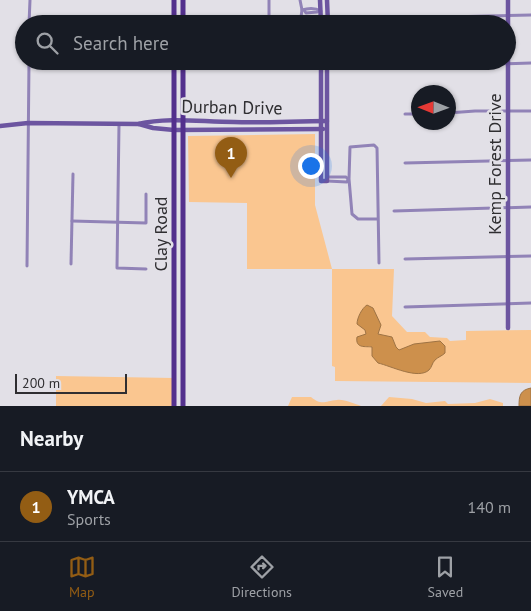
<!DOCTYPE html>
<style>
body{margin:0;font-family:"PT Sans",sans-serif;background:#242831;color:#f1f3f6}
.compass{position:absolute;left:411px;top:85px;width:45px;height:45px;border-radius:50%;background:#171b24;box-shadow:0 1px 4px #0004;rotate:271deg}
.scale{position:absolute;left:15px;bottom:12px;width:112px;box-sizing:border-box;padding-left:5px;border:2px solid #2f2e31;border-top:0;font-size:14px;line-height:18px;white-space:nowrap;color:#2f2e31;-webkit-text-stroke:4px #e2e0e7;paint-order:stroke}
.you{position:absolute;left:310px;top:165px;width:18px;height:18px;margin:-12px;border:4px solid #fff;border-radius:50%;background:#1a73e8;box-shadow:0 0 0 8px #1a73e833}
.badge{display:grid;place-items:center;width:32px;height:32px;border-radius:50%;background:#935d14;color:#fff;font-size:16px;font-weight:700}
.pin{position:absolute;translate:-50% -41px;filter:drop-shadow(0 1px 2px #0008)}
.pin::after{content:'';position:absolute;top:26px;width:18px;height:15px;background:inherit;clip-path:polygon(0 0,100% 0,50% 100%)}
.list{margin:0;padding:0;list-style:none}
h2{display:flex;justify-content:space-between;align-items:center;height:65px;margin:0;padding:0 20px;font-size:21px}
h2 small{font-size:16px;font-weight:400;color:#9ea1a6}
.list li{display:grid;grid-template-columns:32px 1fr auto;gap:15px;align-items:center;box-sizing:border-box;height:70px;padding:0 20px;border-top:1px solid #363941}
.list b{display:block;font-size:19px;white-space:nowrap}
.list p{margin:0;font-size:16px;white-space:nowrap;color:#9ea1a6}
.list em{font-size:16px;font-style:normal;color:#9ea1a6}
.icon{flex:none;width:28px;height:28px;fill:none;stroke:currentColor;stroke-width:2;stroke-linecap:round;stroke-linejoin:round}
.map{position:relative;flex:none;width:531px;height:406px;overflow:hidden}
.search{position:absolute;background:#171b24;box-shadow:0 1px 4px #0004;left:15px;right:15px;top:15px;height:55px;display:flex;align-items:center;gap:12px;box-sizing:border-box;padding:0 18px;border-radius:28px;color:#9ea1a6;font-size:19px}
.sheet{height:135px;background:#171b24}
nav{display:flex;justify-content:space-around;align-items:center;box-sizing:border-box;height:70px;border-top:1px solid #363941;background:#171b24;font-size:14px;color:#9ea1a6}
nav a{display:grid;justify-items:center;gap:2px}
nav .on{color:#935d14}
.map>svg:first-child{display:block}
.green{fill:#fac690}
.water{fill:#cd904c;stroke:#9e7344}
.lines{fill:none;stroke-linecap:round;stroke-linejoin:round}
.street{stroke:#9183b7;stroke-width:3}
.secondary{stroke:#6c55a0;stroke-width:4.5}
.primary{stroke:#53308d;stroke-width:5}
.labels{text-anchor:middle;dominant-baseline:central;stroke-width:5;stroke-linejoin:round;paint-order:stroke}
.street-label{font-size:18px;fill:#2f2e31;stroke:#e2e0e7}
</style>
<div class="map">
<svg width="531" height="406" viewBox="0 0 531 406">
<rect width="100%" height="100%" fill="#e2e0e7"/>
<g class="green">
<polygon points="315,134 315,205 332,269 394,269 392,316 407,332 425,332 430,337 447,338 450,341 466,340 466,331 531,330 531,383 335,381 335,367 332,366 332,269 247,269 247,203 189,202 188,136"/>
<polygon points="56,376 174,378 174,406 56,406"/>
<path d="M292,397h19c11,9 14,4 26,3 7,-1 18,4 24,6h-73z"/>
<polygon points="389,397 412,399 426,403 445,401 448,404 475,403 490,399 503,403 503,406 381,406"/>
</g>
<g class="water">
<path d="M367,305l6,3 8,17 -3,9 14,3 4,10 3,3 15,-6 26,-3 5,5v7c-3,3 -7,4 -10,7 -3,3 -3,7 -6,10 -11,10 -38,-4 -51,-7l-6,-7v-9c-6,-1 -17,2 -15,-10l9,-3 -1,-4 -8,-6c0,-6 5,-16 10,-19z"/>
<path d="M531,388v18h-12c0,-10 1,-16 12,-18z"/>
</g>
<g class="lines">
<g class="street">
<polyline points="300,0 302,10 300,24"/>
<path d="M302,10c6,-2 12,-3 19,1"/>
<polyline points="304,10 306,13 317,12 320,10"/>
<polyline points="405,18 531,15"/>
<polyline points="29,24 30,0"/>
<polyline points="269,24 269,0"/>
<polyline points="393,67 531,63"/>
<polyline points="448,113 475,111 531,111"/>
<polyline points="405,114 418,114"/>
<polyline points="119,124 117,268 146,269"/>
<polyline points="405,163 531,160"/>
<polyline points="327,177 346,177 348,179"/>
<polyline points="327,181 347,182 348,180"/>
<polyline points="394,211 531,207"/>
<path d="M378,219h-20l-6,-5 -3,-35 1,-32 24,-2 3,3c1,38 1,76 2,115"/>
<polyline points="72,221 146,223 146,194"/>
<polyline points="405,259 531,256"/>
<polyline points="71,264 73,174"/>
<polyline points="27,266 29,61"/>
<polyline points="405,307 531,303"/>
</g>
<g class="secondary">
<polyline points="320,0 321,24"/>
<polyline points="327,0 328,24"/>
<polyline points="508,0 508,328"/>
<polyline points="321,61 321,181 327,181 327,61"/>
<polyline points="139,124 153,128 174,130 323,129"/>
<path d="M0,126l28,-3 110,1c32,-7 63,-2 96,-2 31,1 62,-1 93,-1"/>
</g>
<g class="primary">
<polyline points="174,0 174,24"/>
<polyline points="183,0 183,24"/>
<polyline points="183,61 183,406"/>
<polyline points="174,406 174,61"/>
</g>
</g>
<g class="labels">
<g class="street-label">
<text transform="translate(232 107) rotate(1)">Durban Drive</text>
<text transform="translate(494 164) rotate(-90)">Kemp Forest Drive</text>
<text transform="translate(160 234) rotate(-90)">Clay Road</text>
</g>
</g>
</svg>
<svg class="compass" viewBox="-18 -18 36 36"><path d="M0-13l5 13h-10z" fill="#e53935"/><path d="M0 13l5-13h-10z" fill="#9ea1a6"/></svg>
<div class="scale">200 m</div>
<div class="you"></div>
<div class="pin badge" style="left:231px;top:178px">1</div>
<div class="search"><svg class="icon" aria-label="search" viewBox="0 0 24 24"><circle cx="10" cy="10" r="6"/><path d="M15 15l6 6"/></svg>Search here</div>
</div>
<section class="sheet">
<h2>Nearby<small></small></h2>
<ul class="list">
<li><span class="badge">1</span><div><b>YMCA</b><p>Sports</p></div><em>140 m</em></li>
</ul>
</section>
<nav>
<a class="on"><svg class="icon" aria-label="map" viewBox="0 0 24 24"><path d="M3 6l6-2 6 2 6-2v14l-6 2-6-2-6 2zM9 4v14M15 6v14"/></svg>Map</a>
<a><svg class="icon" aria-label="directions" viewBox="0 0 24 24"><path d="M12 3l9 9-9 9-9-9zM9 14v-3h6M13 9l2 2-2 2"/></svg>Directions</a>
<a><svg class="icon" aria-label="saved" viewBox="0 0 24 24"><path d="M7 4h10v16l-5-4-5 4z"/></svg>Saved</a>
</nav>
